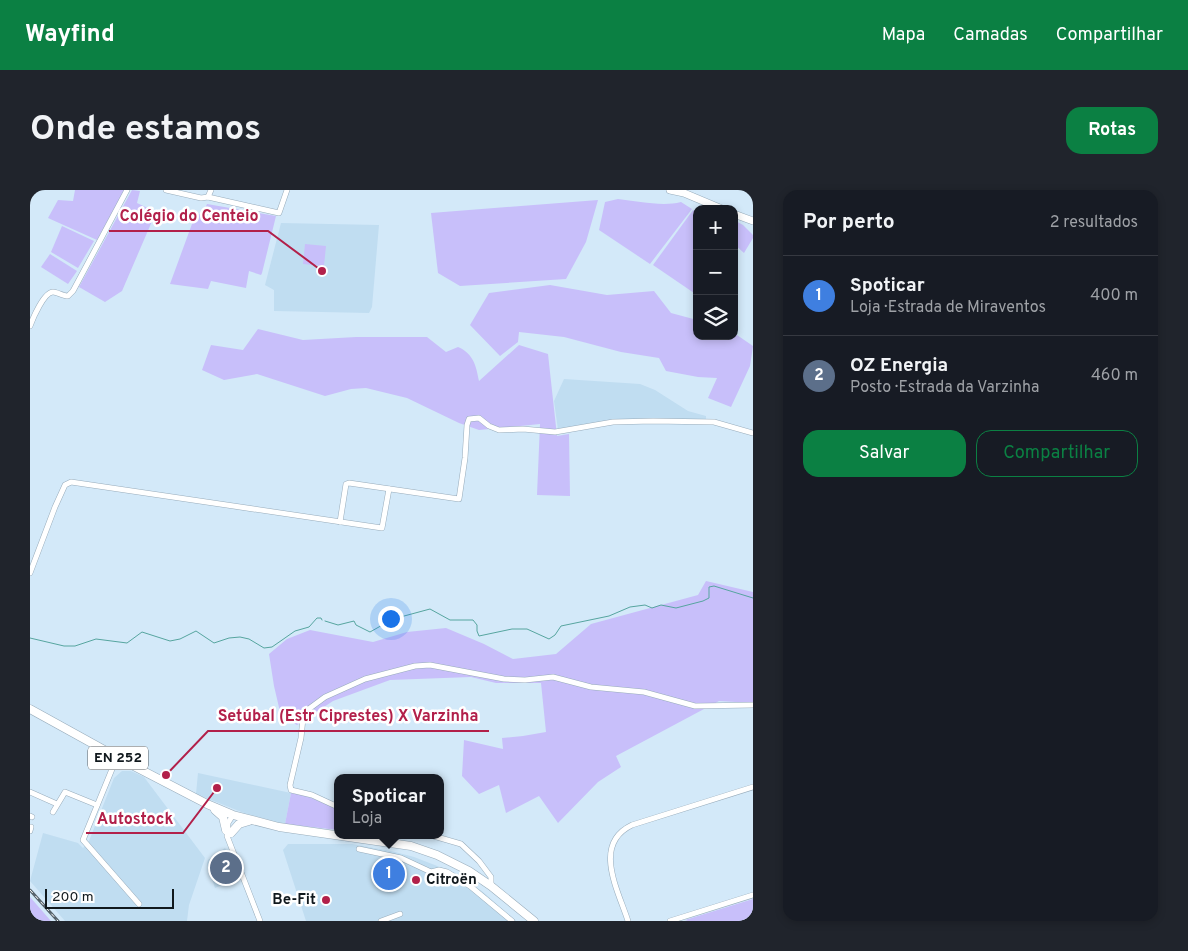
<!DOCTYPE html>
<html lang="pt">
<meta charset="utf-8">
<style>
body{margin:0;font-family:Overpass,sans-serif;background:#20242c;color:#f1f3f6}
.controls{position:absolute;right:15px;top:15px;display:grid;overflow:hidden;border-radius:10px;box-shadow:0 2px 8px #0003}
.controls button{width:45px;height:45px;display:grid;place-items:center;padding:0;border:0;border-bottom:1px solid #363941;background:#171b24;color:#f1f3f6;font:25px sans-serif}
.scale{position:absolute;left:15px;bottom:12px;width:129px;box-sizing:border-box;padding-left:5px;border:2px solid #10181d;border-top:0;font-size:14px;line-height:18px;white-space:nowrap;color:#10181d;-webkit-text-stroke:4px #fff;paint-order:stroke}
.you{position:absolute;left:360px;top:428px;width:18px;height:18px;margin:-12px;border:4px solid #fff;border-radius:50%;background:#1a73e8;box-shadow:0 0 0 8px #1a73e833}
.badge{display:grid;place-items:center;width:32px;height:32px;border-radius:50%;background:#0b8043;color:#fff;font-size:16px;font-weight:700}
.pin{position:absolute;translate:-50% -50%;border:2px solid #fff;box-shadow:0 1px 5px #0006}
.popup{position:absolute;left:304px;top:584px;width:110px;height:65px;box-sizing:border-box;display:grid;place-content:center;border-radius:10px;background:#171b24;filter:drop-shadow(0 1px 4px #0005);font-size:16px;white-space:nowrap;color:#9ea1a6}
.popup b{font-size:19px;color:#f1f3f6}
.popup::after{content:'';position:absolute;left:50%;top:100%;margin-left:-10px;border:10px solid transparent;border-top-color:#171b24}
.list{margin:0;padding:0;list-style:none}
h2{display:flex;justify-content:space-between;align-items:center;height:65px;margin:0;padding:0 20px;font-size:21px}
h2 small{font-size:16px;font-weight:400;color:#9ea1a6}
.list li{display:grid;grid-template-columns:32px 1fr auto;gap:15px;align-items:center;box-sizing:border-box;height:80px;padding:0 20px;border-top:1px solid #363941}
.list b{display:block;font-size:19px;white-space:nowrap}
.list p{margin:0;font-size:16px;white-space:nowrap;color:#9ea1a6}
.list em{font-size:16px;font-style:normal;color:#9ea1a6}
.actions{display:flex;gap:10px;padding:15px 20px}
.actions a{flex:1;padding:11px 0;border:1px solid #0b8043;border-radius:15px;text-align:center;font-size:18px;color:#0b8043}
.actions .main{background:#0b8043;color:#fff}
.icon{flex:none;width:28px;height:28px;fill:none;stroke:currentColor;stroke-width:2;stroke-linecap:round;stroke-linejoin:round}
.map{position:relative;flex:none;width:723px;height:731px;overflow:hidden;border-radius:15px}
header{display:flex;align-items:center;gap:30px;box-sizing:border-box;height:70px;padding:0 25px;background:#0b8043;color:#fff}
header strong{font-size:24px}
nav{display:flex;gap:28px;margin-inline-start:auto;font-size:18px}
.intro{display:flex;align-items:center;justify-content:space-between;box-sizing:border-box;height:120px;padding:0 30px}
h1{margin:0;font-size:35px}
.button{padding:12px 22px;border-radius:15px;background:#0b8043;color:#fff;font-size:18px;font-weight:700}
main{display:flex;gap:30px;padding:0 30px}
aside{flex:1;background:#171b24;border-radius:15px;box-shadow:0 2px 8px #0003}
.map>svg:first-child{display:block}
.built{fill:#c0ddf1}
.green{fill:#c8bffa}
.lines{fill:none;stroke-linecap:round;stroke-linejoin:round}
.stream{stroke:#56a59f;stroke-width:1}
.street-casing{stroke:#98acbb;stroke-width:6}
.secondary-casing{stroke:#98acbb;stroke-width:8}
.primary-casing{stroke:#98acbb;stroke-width:9}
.street{stroke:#fff;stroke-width:5}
.secondary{stroke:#fff;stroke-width:7}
.primary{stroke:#fff;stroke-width:8}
.rail-casing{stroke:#56636c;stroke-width:3}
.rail{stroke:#fff;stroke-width:1;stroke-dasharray:4;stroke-linecap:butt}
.poi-dot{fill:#b2204a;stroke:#fff;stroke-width:2}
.labels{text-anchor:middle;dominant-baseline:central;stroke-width:5;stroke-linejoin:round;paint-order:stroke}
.shield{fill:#fff;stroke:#585d61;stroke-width:1}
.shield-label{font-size:14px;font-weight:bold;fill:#10181d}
.poi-label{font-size:15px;font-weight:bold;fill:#10181d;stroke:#fff;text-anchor:start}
.leader{fill:none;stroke:#b2204a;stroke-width:2}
.callout-dot{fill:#b2204a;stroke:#fff;stroke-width:2}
.callout-label{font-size:16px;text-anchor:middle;font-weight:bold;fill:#b2204a;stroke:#fff;stroke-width:5;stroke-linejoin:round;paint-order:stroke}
</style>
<header>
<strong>Wayfind</strong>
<nav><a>Mapa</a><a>Camadas</a><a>Compartilhar</a></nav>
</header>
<div class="intro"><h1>Onde estamos</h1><a class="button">Rotas</a></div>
<main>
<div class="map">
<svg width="723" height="731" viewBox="0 0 723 731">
<rect width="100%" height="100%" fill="#d3e9f9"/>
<g class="built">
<polygon points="251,33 349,35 342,117 339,123 244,121 244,100 235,95"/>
<polygon points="534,189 610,194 625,200 658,221 676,226 676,231 623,229 528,240 524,211"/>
<polygon points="92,581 101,581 114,587 175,668 159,715 157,731 35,731 0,691 13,643 48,653 53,658 59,651 84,588"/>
<polygon points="168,583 261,603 255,634 214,623 166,604"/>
<polygon points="258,654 322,654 361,661 384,667 428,684 453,702 486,731 276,731 253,660"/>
<polygon points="195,658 209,688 185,698 177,674 178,670"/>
</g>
<g class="green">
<polygon points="45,0 95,0 67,50 18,28 28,10 43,11"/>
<polygon points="102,0 110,1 107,13 126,22 92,101 75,112 49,97"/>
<path d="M588,9c20,2 44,8 63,3l11,7 -42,55 -51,-34 6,-28z"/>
<polygon points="568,10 556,52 536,89 430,96 408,83 401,23"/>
<polygon points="177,14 246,26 232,83 231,85 219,81 216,98 181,91 178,99 140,94 166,23 172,25"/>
<polygon points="663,20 667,23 667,105 623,75"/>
<polygon points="704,30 713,35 723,45 723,48 714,63 704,54"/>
<polygon points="32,36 64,51 48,78 21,62"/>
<polygon points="275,54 296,56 294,76 273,74"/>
<polygon points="20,64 47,81 38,94 11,77"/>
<polygon points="520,95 577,105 624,101 641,123 667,130 667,146 704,146 704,143 723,156 720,176 701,217 678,208 687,188 668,187 636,181 629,168 591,162 534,147 489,142 488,152 470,166 440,135 459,103"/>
<path d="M228,139l45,11 53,-3h71l19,15 12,-5c16,7 18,19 21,34l40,-36 29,9 9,82 12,-2 1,62 -33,-1 3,-71 -61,6 -20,-7 -52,-25 -41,-10 -15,1 -26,7 -68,-22 -33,6 -22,-10 9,-25 32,5z"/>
<polygon points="676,391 723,402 723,513 689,511 586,566 591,577 568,592 528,633 509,606 476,623 469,595 449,604 432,586 434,550 473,559 472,548 493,546 516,542 511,493 466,493 441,487 360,490 303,511 267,535 251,526 244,496 239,464 257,449 280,440 343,452 377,442 416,438 454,454 483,469 526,464 561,434 668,405"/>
<polygon points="261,603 274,605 308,619 308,640 255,634"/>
<polygon points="0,707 21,731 0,731"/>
<polygon points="723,709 723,731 658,731 655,730"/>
</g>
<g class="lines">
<g class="stream">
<polyline points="295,431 308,435 324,431 326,435 340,442 363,429 400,419 420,430 443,430 447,435 447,441 449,446 482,439 497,439 519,449 525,445 531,436 579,426 600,417 615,415 622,418 631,415 646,418 673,411 679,408 679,397 684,396 723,408"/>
<polyline points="0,448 34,456 45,456 66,449 97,453 112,442 140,451 150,449 166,441 184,453 199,448 210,447 219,449 234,458 242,457 265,441 279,437 287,428 291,428 292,430"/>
</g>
<g class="street-casing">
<g id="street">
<polyline points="136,0 171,8 178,7 249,23 257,0"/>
<polyline points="178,7 181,0"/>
<path d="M0,136c3,-8 14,-34 23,-34 4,0 10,4 15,4l5,-5 54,-101"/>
<polyline points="310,332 316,294 319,293 429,309 435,268 437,235 439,229 449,228 459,236 469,240 493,239 525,242 583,232 623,231 684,232 723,243"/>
<polyline points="0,383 25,317 35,295 41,292 352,338 359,299"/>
<polyline points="87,567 53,650 109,714"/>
<polyline points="0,602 27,614"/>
<polyline points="308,617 282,605 261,600 260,595 271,548 273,528 276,521 295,507 335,489 385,476 400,475 474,489 495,490 523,487 561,497 614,502 665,516 723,515"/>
<polyline points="23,622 35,602 67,615"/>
<polyline points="203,625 198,633 197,646 230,731"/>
<polyline points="0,626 2,627"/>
<polyline points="0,641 1,637"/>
<polyline points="400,645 431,654 449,671 461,687 461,696"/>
<polyline points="329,659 371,668 401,682 409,680 417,682 440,696 482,731"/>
<polyline points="351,731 370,724"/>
<path d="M598,731c-10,-31 -36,-77 4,-96l121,-38"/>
<polyline points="640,731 723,705"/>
</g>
</g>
<g class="secondary-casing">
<g id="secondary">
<polyline points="640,0 654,3 692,19"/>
<polyline points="704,24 723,31"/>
</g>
</g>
<g class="primary-casing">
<g id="primary">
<polyline points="0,519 96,572 177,614 203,625 249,637 381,656 407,665 439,681 461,696 504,731"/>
<polyline points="185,620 193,627 196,640"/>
<polyline points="201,643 209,634 219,631"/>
</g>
</g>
<use href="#street" class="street"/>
<use href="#secondary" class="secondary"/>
<use href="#primary" class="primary"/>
<g class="rail-casing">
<polyline id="rail" points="0,700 28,731"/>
</g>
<use href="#rail" class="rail"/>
</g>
<g class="poi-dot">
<circle cx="386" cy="690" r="5"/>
<circle cx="296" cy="710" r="5"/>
</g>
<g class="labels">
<rect class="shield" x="58" y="556.5" width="60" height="23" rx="4"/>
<g class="shield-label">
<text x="88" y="568">EN 252</text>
</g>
<g class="poi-label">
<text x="396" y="690">Citroën</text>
<text x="286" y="710" text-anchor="end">Be-Fit</text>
</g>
</g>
<path class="leader" d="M292 81L238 41H79M136 585L178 541H459M187 598L153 643H56"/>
<g class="callout-dot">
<circle cx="292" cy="81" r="5"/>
<circle cx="136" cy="585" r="5"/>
<circle cx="187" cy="598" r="5"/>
</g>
<g class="callout-label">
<text x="159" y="31">Colégio do Centeio</text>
<text x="318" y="531">Setúbal (Estr Ciprestes) X Varzinha</text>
<text x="105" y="634">Autostock</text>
</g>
</svg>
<div class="controls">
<button>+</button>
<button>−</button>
<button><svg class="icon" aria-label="layers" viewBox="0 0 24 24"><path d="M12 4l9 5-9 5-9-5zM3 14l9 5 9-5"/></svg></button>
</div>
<div class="scale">200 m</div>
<div class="you"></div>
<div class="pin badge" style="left:359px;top:684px;background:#3f7fe0">1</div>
<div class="popup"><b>Spoticar</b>Loja</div>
<div class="pin badge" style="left:196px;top:678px;background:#5c6f8a">2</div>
</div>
<aside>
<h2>Por perto<small>2 resultados</small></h2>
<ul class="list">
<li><span class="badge" style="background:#3f7fe0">1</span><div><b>Spoticar</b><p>Loja · Estrada de Miraventos</p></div><em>400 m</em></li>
<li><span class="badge" style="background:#5c6f8a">2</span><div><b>OZ Energia</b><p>Posto · Estrada da Varzinha</p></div><em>460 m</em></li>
</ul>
<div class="actions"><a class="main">Salvar</a><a>Compartilhar</a></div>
</aside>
</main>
